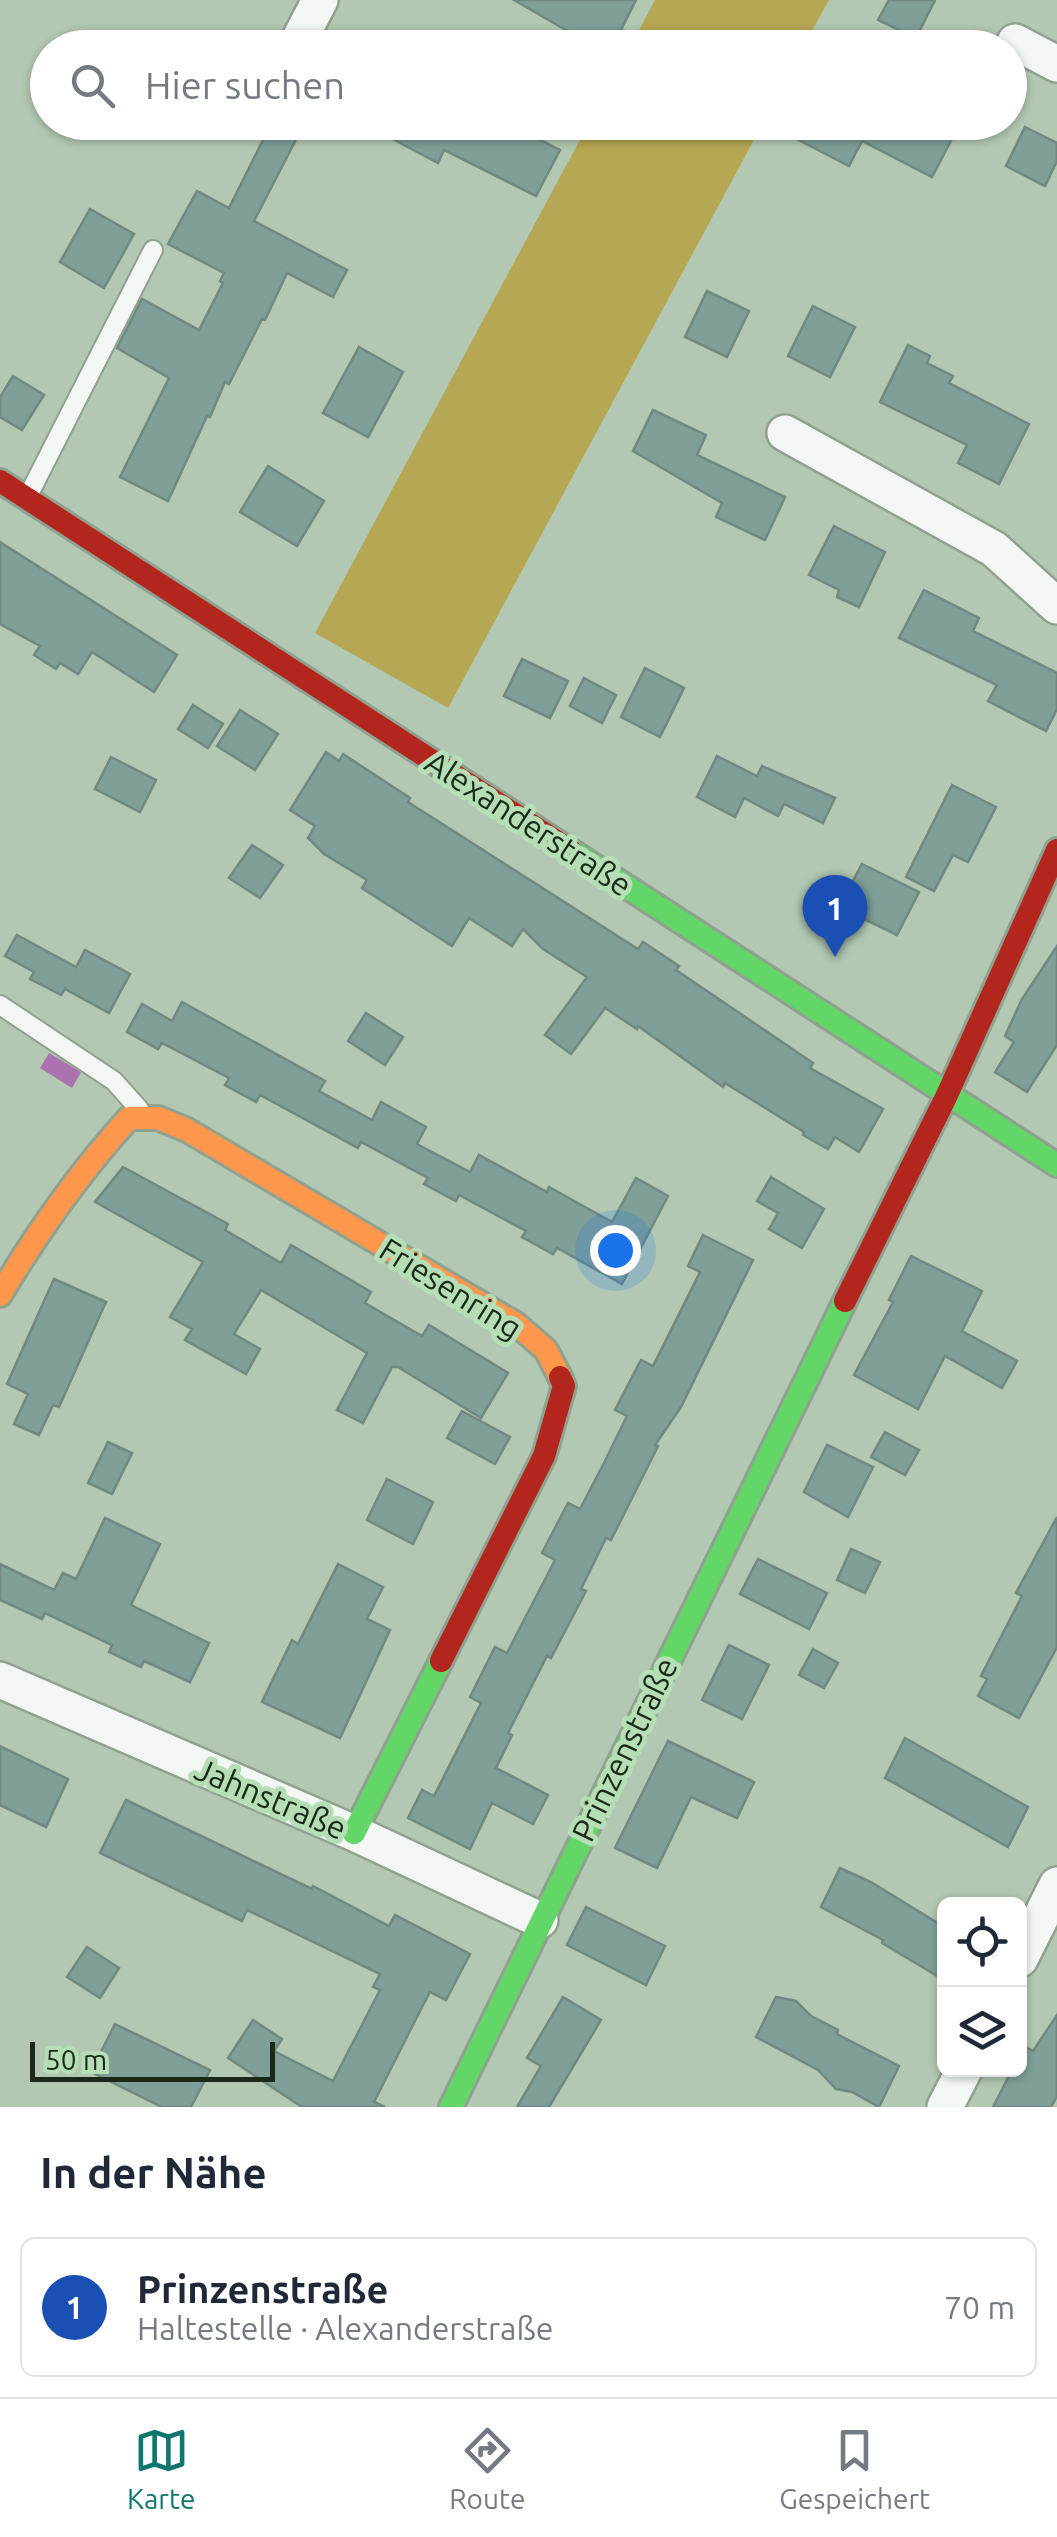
<!DOCTYPE html>
<html lang="de">
<meta charset="utf-8">
<style>
body{margin:0;font-family:Ubuntu,sans-serif;background:#f6f6f7;color:#1f2937}
.controls{position:absolute;right:30px;bottom:30px;display:grid;overflow:hidden;border-radius:15px;box-shadow:0 2px 8px #0004}
.controls button{width:90px;height:90px;display:grid;place-items:center;padding:0;border:0;border-bottom:2px solid #e0e1e3;background:#fff;color:#1f2937;font:50px sans-serif}
.scale{position:absolute;left:30px;bottom:25px;width:245px;box-sizing:border-box;padding-left:10px;border:5px solid #1a291a;border-top:0;font-size:28px;line-height:35px;white-space:nowrap;color:#1a291a;-webkit-text-stroke:8px #b6deb6;paint-order:stroke}
.you{position:absolute;left:615px;top:1250px;width:35px;height:35px;margin:-25px;border:8px solid #fff;border-radius:50%;background:#1a73e8;box-shadow:0 0 0 15px #1a73e833}
.badge{display:grid;place-items:center;width:65px;height:65px;border-radius:50%;background:#0f766e;color:#fff;font-size:32px;font-weight:700}
.pin{position:absolute;translate:-50% -82px;filter:drop-shadow(0 2px 5px #0008)}
.pin::after{content:'';position:absolute;top:52px;width:35px;height:30px;background:inherit;clip-path:polygon(0 0,100% 0,50% 100%)}
.list{margin:0;padding:0;list-style:none}
h2{display:flex;justify-content:space-between;align-items:center;height:130px;margin:0;padding:0 40px;font-size:42px}
h2 small{font-size:32px;font-weight:400;color:#747a83}
.list li{display:grid;grid-template-columns:65px 1fr auto;gap:30px;align-items:center;box-sizing:border-box;height:140px;margin:0 20px 20px;padding:0 20px;border:2px solid #e0e1e3;border-radius:15px}
.list b{display:block;font-size:38px;white-space:nowrap}
.list p{margin:0;font-size:32px;white-space:nowrap;color:#747a83}
.list em{font-size:32px;font-style:normal;color:#747a83}
.icon{flex:none;width:55px;height:55px;fill:none;stroke:currentColor;stroke-width:2;stroke-linecap:round;stroke-linejoin:round}
.map{position:relative;flex:none;width:1057px;height:2107px;overflow:hidden}
.search{position:absolute;background:#fff;box-shadow:0 2px 8px #0004;left:30px;right:30px;top:30px;height:110px;display:flex;align-items:center;gap:25px;box-sizing:border-box;padding:0 35px;border-radius:55px;color:#747a83;font-size:38px}
.sheet{height:290px;background:#fff}
nav{display:flex;justify-content:space-around;align-items:center;box-sizing:border-box;height:140px;border-top:2px solid #e0e1e3;background:#fff;font-size:28px;color:#747a83}
nav a{display:grid;justify-items:center;gap:5px}
nav .on{color:#0f766e}
.map>svg:first-child{display:block}
.forest{fill:#b6a754}
.water{fill:#aa72ae}
.building{fill:#7f9f98;stroke:#718980;stroke-width:2.5}
.lines{fill:none;stroke-linecap:round;stroke-linejoin:round}
.lane-casing{stroke:#90a190;stroke-width:22}
.street-casing{stroke:#90a190;stroke-width:40}
.fast-casing{stroke:#90a190;stroke-width:28}
.slow-casing{stroke:#90a190;stroke-width:28}
.jam-casing{stroke:#90a190;stroke-width:28}
.lane{stroke:#f3f7f3;stroke-width:18}
.street{stroke:#f3f7f3;stroke-width:35}
.fast{stroke:#63d668;stroke-width:22}
.slow{stroke:#ff974d;stroke-width:22}
.jam{stroke:#b3261e;stroke-width:22}
.labels{text-anchor:middle;dominant-baseline:central;stroke-width:10;stroke-linejoin:round;paint-order:stroke}
.street-label{font-size:32px;fill:#1a291a;stroke:#b6deb6}
</style>
<div class="map">
<svg width="1057" height="2107" viewBox="0 0 1057 2107">
<rect width="100%" height="100%" fill="#b2c8b2"/>
<g class="forest">
<polygon points="655,0 829,0 803,47 630,47"/>
<polygon points="589,123 763,123 448,708 315,633"/>
</g>
<polygon class="water" points="49,1053 81,1072 72,1088 40,1068"/>
<g class="building">
<polygon points="514,0 636,0 612,48 604,48 564,29"/>
<polygon points="889,0 935,0 916,38 878,20"/>
<polygon points="272,122 305,122 254,221 347,270 333,297 287,273 265,320 262,319 229,384 225,382 210,417 207,416 168,501 120,477 169,378 117,348 142,299 199,330 223,283 220,281 224,273 168,244 197,191 229,208"/>
<polygon points="361,122 505,122 560,150 536,196 444,150 438,163"/>
<polygon points="764,122 939,122 956,131 932,177 862,141 849,166"/>
<polygon points="1025,127 1057,143 1057,161 1045,186 1006,166"/>
<polygon points="90,209 134,234 104,288 60,262"/>
<polygon points="707,291 749,311 727,357 685,337"/>
<polygon points="813,306 855,327 830,377 788,356"/>
<polygon points="908,345 930,356 927,363 953,376 949,383 1029,424 999,484 958,463 967,445 880,402"/>
<polygon points="359,347 403,372 368,437 323,413"/>
<polygon points="13,376 44,395 22,430 0,417 0,397"/>
<polygon points="653,410 706,435 697,455 785,497 765,540 716,517 722,503 633,451"/>
<polygon points="268,466 324,501 297,546 240,512"/>
<polygon points="834,526 885,552 859,607 837,597 839,590 809,575"/>
<polygon points="0,542 177,655 154,692 92,652 78,674 60,663 56,669 34,655 40,646 0,624"/>
<polygon points="924,590 979,618 973,631 1057,673 1057,709 1046,731 988,701 997,685 899,638"/>
<polygon points="522,659 568,681 550,718 504,696"/>
<polygon points="645,668 684,688 660,737 621,717"/>
<polygon points="584,678 616,695 602,723 570,706"/>
<polygon points="193,705 223,724 208,748 178,729"/>
<polygon points="240,710 278,734 255,770 217,746"/>
<polygon points="326,752 339,761 343,754 410,798 408,802 638,949 643,942 679,966 676,970 813,1063 810,1068 883,1109 859,1152 835,1137 828,1149 803,1135 804,1132 725,1083 723,1087 638,1026 637,1029 605,1008 571,1054 545,1035 587,977 543,949 523,929 512,946 469,918 452,946 362,888 367,880 324,854 308,838 315,826 290,810"/>
<polygon points="717,756 757,776 762,766 835,798 823,823 784,804 778,816 744,798 735,817 697,797"/>
<polygon points="111,757 156,780 140,812 95,789"/>
<polygon points="952,785 996,807 968,862 953,855 934,891 906,877"/>
<polygon points="252,845 283,865 260,898 229,878"/>
<polygon points="862,864 919,892 897,935 839,907"/>
<polygon points="17,935 76,967 85,950 130,974 109,1013 65,989 61,995 30,979 34,972 5,956"/>
<polygon points="1057,946 1057,1045 1027,1092 995,1072 1014,1042 1005,1036 1022,999"/>
<polygon points="182,1002 325,1081 319,1091 372,1120 381,1102 426,1127 417,1144 470,1172 479,1155 547,1192 549,1187 612,1222 636,1178 668,1196 622,1284 557,1248 553,1254 522,1237 526,1231 459,1195 456,1201 424,1184 428,1178 361,1142 358,1148 260,1095 256,1102 225,1085 229,1078 162,1043 158,1049 127,1032 142,1004 172,1021"/>
<polygon points="366,1013 403,1037 385,1065 348,1041"/>
<polygon points="123,1167 228,1224 225,1230 281,1263 291,1245 371,1292 365,1303 422,1336 429,1325 508,1373 481,1418 398,1367 392,1367 363,1423 337,1410 367,1353 261,1290 234,1334 260,1349 246,1374 185,1340 192,1329 170,1317 203,1262 95,1202"/>
<polygon points="771,1177 824,1209 802,1248 769,1229 778,1213 757,1201"/>
<polygon points="703,1235 753,1260 681,1407 655,1445 658,1446 611,1540 606,1538 581,1589 586,1591 551,1658 547,1656 508,1733 512,1735 496,1768 548,1795 533,1824 492,1803 470,1849 408,1818 422,1790 434,1796 481,1703 470,1697 495,1647 507,1653 555,1560 542,1553 568,1503 580,1509 604,1463 627,1416 615,1410 641,1360 653,1366 700,1272 688,1266"/>
<polygon points="911,1256 982,1291 962,1331 1017,1361 1002,1388 945,1356 918,1409 854,1375 893,1302 889,1300"/>
<polygon points="54,1279 106,1302 59,1407 53,1405 39,1435 14,1424 28,1394 7,1384"/>
<polygon points="462,1411 510,1437 495,1464 447,1438"/>
<polygon points="885,1432 919,1450 905,1475 871,1457"/>
<polygon points="108,1442 132,1453 112,1494 88,1483"/>
<polygon points="827,1445 873,1467 848,1517 804,1492"/>
<polygon points="387,1479 433,1502 413,1544 367,1520"/>
<polygon points="1057,1517 1057,1647 1019,1718 978,1696 987,1679 981,1676 1022,1596 1016,1593"/>
<polygon points="105,1518 160,1544 131,1605 209,1643 190,1682 144,1661 141,1667 109,1652 112,1645 45,1613 42,1619 0,1600 0,1564 54,1590 63,1573 76,1579"/>
<polygon points="851,1549 880,1562 865,1593 837,1580"/>
<polygon points="758,1559 827,1593 809,1629 740,1594"/>
<polygon points="338,1564 383,1587 367,1619 390,1630 340,1738 262,1702 292,1640 298,1644"/>
<polygon points="729,1645 769,1665 742,1719 702,1700"/>
<polygon points="813,1649 838,1663 824,1688 799,1675"/>
<polygon points="905,1738 1028,1807 1008,1847 885,1778"/>
<polygon points="668,1741 754,1782 737,1818 691,1797 657,1868 615,1848"/>
<polygon points="0,1746 68,1779 46,1827 0,1805"/>
<polygon points="126,1800 312,1889 313,1886 389,1926 395,1915 470,1954 446,2000 430,1992 420,2011 374,2102 385,2107 302,2107 228,2058 253,2020 282,2039 274,2051 333,2081 380,1990 373,1987 380,1974 247,1910 242,1921 100,1853"/>
<polygon points="840,1868 871,1882 944,1927 944,1980 882,1943 883,1940 821,1907"/>
<polygon points="586,1907 665,1946 646,1985 567,1945"/>
<polygon points="87,1947 119,1968 100,1998 67,1977"/>
<polygon points="563,1997 601,2020 549,2107 517,2107 541,2066 527,2058"/>
<polygon points="776,1997 796,2001 811,2016 838,2030 837,2034 899,2066 879,2107 852,2092 836,2089 818,2070 756,2037"/>
<polygon points="1057,2015 1057,2096 1051,2107 993,2107 1012,2070 1020,2070 1020,2055 1024,2046 1033,2051"/>
<polygon points="115,2024 210,2070 191,2107 162,2107 91,2072"/>
</g>
<g class="lines">
<g class="lane-casing">
<g id="lane">
<polyline points="27,498 153,250"/>
<polyline points="0,1005 114,1081 139,1109"/>
</g>
</g>
<g class="street-casing">
<g id="street">
<polyline points="1015,42 1057,64"/>
<polyline points="295,48 320,0"/>
<polyline points="785,433 994,549 1057,606"/>
<polyline points="0,1680 354,1833 540,1920"/>
<polyline points="1020,1959 1057,1885"/>
<polyline points="945,2107 964,2070"/>
</g>
</g>
<g class="fast-casing">
<g id="fast">
<polyline points="570,850 1057,1165"/>
<polyline points="354,1833 441,1661"/>
<polyline points="451,2107 845,1301"/>
</g>
</g>
<g class="slow-casing">
<path id="slow" d="M0,1295c38,-64 79,-122 129,-177h29l29,12 329,194 30,26 14,27"/>
</g>
<g class="jam-casing">
<g id="jam">
<polyline points="0,481 570,850"/>
<polyline points="845,1301 947,1095 1057,850"/>
<polyline points="441,1661 544,1456 564,1386 560,1377"/>
</g>
</g>
<use href="#lane" class="lane"/>
<use href="#street" class="street"/>
<use href="#fast" class="fast"/>
<use href="#slow" class="slow"/>
<use href="#jam" class="jam"/>
</g>
<g class="labels">
<g class="street-label">
<text transform="translate(529 823) rotate(33)">Alexanderstraße</text>
<text transform="translate(451 1288) rotate(32)">Friesenring</text>
<text transform="translate(624 1749) rotate(-64)">Prinzenstraße</text>
<text transform="translate(271 1798) rotate(23)">Jahnstraße</text>
</g>
</g>
</svg>
<div class="controls">
<button><svg class="icon" aria-label="locate" viewBox="0 0 24 24"><circle cx="12" cy="12" r="6"/><path d="M12 2v4M12 18v4M2 12h4M18 12h4"/></svg></button>
<button><svg class="icon" aria-label="layers" viewBox="0 0 24 24"><path d="M12 4l9 5-9 5-9-5zM3 14l9 5 9-5"/></svg></button>
</div>
<div class="scale">50 m</div>
<div class="you"></div>
<div class="pin badge" style="left:835px;top:957px;background:#1a4fb4">1</div>
<div class="search"><svg class="icon" aria-label="search" viewBox="0 0 24 24"><circle cx="10" cy="10" r="6"/><path d="M15 15l6 6"/></svg>Hier suchen</div>
</div>
<section class="sheet">
<h2>In der Nähe<small></small></h2>
<ul class="list">
<li><span class="badge" style="background:#1a4fb4">1</span><div><b>Prinzenstraße</b><p>Haltestelle · Alexanderstraße</p></div><em>70 m</em></li>
</ul>
</section>
<nav>
<a class="on"><svg class="icon" aria-label="map" viewBox="0 0 24 24"><path d="M3 6l6-2 6 2 6-2v14l-6 2-6-2-6 2zM9 4v14M15 6v14"/></svg>Karte</a>
<a><svg class="icon" aria-label="directions" viewBox="0 0 24 24"><path d="M12 3l9 9-9 9-9-9zM9 14v-3h6M13 9l2 2-2 2"/></svg>Route</a>
<a><svg class="icon" aria-label="saved" viewBox="0 0 24 24"><path d="M7 4h10v16l-5-4-5 4z"/></svg>Gespeichert</a>
</nav>
